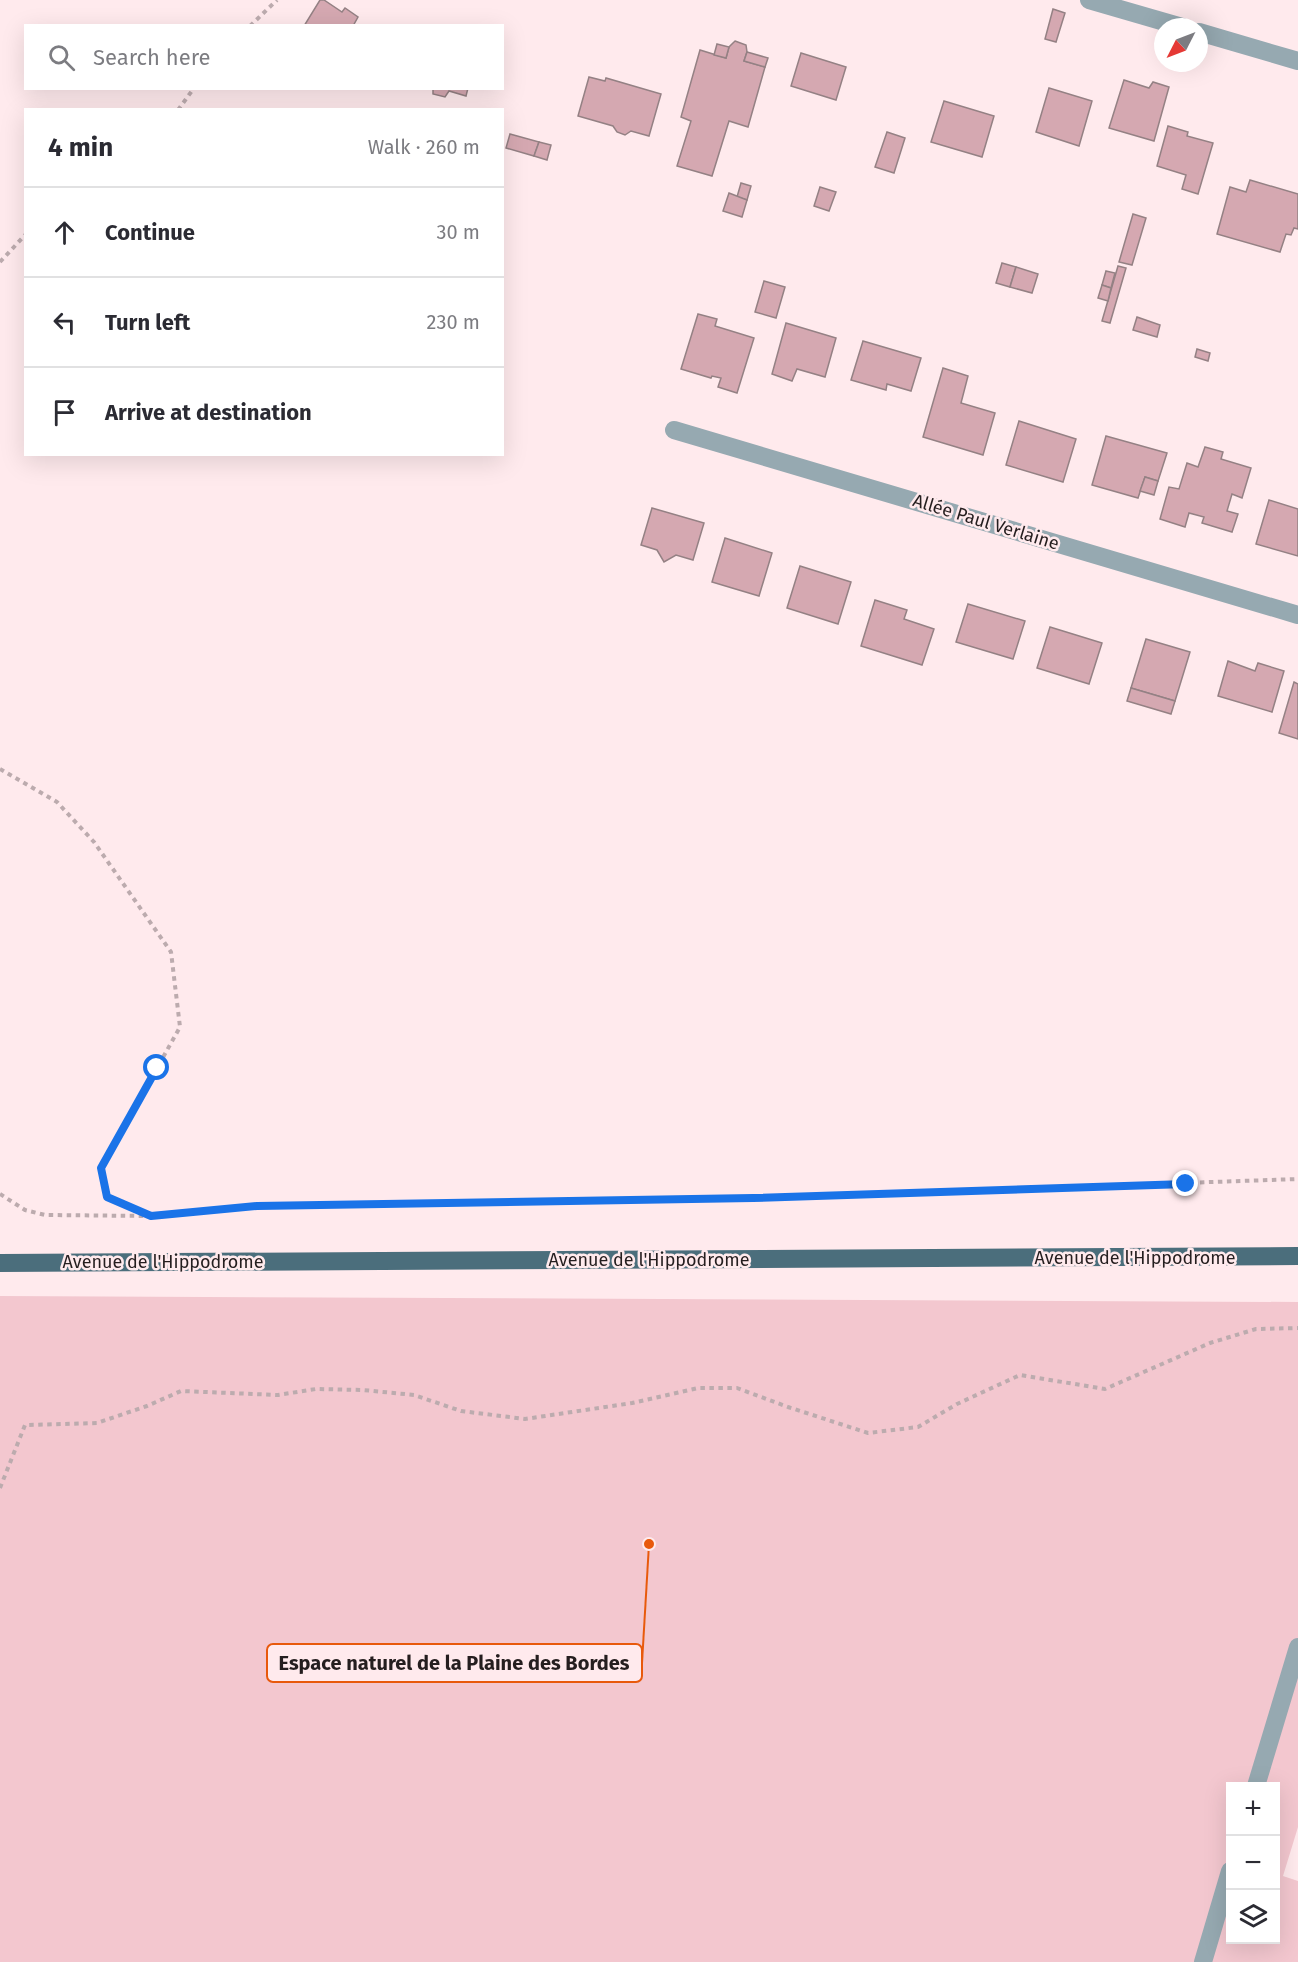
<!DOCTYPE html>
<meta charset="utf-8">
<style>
body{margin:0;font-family:"Fira Sans",sans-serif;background:#f2f2f3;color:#2b2b33}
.controls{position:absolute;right:18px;bottom:18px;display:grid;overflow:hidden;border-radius:0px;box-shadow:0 6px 24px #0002}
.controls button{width:54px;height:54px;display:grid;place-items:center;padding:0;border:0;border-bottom:2px solid #e1e1e2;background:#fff;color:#2b2b33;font:30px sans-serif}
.compass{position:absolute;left:1154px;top:18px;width:54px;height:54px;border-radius:50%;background:#fff;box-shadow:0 6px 24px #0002;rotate:228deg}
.stop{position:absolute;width:18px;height:18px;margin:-14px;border:4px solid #1a73e8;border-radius:50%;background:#fff}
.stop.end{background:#1a73e8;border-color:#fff;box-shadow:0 2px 6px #0008}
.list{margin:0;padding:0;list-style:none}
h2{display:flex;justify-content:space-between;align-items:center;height:78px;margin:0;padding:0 24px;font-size:26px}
h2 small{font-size:20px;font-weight:400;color:#7c7c81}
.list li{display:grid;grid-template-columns:39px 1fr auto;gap:18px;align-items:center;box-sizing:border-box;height:90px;padding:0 24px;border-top:2px solid #e1e1e2}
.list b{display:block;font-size:22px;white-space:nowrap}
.list em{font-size:20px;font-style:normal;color:#7c7c81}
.icon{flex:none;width:33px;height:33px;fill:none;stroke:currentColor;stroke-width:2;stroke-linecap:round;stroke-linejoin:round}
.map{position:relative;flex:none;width:1298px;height:1962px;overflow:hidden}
.search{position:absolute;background:#fff;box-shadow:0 6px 24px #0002;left:24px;top:24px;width:480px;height:66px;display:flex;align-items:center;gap:15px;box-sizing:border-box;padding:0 21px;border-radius:0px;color:#7c7c81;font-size:22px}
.panel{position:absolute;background:#fff;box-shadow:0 6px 24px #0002;left:24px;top:108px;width:480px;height:348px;border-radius:0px}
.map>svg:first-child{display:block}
.green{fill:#f3c7cf;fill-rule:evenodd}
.building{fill:#d5a8b1;stroke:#948184;stroke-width:1.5}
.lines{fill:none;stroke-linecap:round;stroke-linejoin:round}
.path{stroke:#bcabae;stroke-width:4;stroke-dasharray:4.5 4.5;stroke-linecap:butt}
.minor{stroke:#96a9b1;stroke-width:18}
.major{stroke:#4b6e7c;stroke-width:18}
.route{stroke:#1a73e8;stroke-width:8}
.labels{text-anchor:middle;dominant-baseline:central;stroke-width:5;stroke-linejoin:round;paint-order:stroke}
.street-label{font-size:18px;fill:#251e1f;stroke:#ffeaed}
.leader{fill:none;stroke:#e8590c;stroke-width:2}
.callout-dot{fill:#e8590c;stroke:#ffeaed;stroke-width:2}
.callout{fill:#ffeaed;stroke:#e8590c;stroke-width:2}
.callout-label{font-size:20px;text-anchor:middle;font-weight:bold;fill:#251e1f}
</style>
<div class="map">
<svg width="1298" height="1962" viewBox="0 0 1298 1962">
<rect width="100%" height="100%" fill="#ffeaed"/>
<path class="green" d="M0,1296l1298,6v525l-15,49 15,5v81h-1298zM1230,1786h46v154h-46z"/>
<g class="building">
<polygon points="320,0 324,0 342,12 345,8 358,17 353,26 304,26"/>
<polygon points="1053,9 1065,13 1056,42 1045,39"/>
<polygon points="735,41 746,45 747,52 744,61 765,67 748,127 729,121 712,176 677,166 691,121 681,117 700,50 726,58 729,47"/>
<polygon points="717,44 729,47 726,58 714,55"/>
<polygon points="747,52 768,58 765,67 744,61"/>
<polygon points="801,53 846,67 836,100 791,86"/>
<polygon points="589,77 605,81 606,78 661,94 649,136 631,131 625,135 617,132 613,126 578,116"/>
<polygon points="1124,80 1149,88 1153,82 1169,87 1154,141 1109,128"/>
<polygon points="433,88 468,88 466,96 449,91 445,97 433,94"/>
<polygon points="1049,88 1092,101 1079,146 1036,132"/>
<polygon points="944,101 994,116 982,157 931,142"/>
<polygon points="1168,126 1188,132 1187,136 1213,143 1198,194 1182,189 1186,175 1157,166"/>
<polygon points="887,132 905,138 894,173 875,167"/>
<polygon points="510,134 539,142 534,156 506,148"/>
<polygon points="539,142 551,145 547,160 534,156"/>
<polygon points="1250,180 1298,194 1298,229 1294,228 1291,235 1286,234 1280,252 1217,234 1230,187 1246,192"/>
<polygon points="741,183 751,186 747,200 737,197"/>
<polygon points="820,187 836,192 829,211 814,206"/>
<polygon points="729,193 747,200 742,217 723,211"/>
<polygon points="1133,214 1146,218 1132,265 1119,262"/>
<polygon points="1002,263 1016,267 1010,287 996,283"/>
<polygon points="1118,266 1126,268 1110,323 1102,321"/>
<polygon points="1016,267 1038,274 1032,293 1010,287"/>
<polygon points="1106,271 1115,273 1111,288 1102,285"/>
<polygon points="764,281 785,287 776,318 755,312"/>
<polygon points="1102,285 1111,288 1108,301 1098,298"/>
<polygon points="698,314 717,319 715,326 754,338 737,393 718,387 721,378 712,376 711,378 681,369"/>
<polygon points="1137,317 1160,325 1157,337 1133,330"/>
<polygon points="786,323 836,338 825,377 797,369 792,381 772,374"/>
<polygon points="863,341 921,358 911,391 887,384 886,390 851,380"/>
<polygon points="1197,349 1210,353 1208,361 1195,357"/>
<polygon points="943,368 968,376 961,403 995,413 983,455 923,437"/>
<polygon points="1019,421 1076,439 1063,482 1006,465"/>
<polygon points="1106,436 1167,453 1158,481 1145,477 1138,498 1092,485"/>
<polygon points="1205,447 1223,452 1221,459 1251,468 1242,498 1232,494 1227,511 1238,514 1232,532 1202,523 1204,517 1189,513 1185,527 1160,519 1169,487 1179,489 1187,463 1198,467"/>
<polygon points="1145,477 1158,481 1154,495 1140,491"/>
<polygon points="1269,500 1298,509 1298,556 1256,544"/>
<polygon points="652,508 704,523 693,560 676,555 664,562 657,550 641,545"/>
<polygon points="725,538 772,553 759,596 712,582"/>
<polygon points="800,566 851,582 838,624 787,608"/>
<polygon points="875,600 907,610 904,619 934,629 922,665 861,646"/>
<polygon points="968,604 1025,621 1013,659 956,642"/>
<polygon points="1050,627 1102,643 1089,684 1037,668"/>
<polygon points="1146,639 1190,652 1175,701 1131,688"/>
<polygon points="1228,661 1255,671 1258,663 1284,671 1272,712 1218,696"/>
<polygon points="1294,682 1298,684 1298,739 1279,733"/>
<polygon points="1131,688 1175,701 1171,714 1127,701"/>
</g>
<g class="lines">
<g class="path">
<polyline points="250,26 277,0"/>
<polyline points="178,110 194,88"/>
<polyline points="0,262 26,234"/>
<polyline points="0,769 57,802 94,842 171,952 180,1027 101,1168 107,1197 148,1215"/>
<polyline points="0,1194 25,1210 45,1215 151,1216 257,1206 753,1198 1298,1179"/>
<polyline points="0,1488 25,1425 97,1423 147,1406 181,1391 278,1395 316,1389 363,1390 414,1395 461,1411 525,1419 632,1403 698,1388 737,1388 788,1407 868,1433 918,1427 957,1404 1020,1375 1105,1389 1210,1343 1256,1329 1298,1328"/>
</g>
<g class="minor">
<polyline points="1089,0 1182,27"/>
<polyline points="1199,32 1298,61"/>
<polyline points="674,430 1298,615"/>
<polyline points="1256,1786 1298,1647"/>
<polyline points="1203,1962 1230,1871"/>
</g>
<polyline class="major" points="0,1263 1298,1256"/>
</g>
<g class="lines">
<polyline class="route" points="157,1068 101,1168 107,1197 151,1216 257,1206 753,1198 1186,1184"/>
</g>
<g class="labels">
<g class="street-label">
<text transform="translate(986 522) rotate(17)">Allée Paul Verlaine</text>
<text x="1135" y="1258">Avenue de l'Hippodrome</text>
<text x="649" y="1260">Avenue de l'Hippodrome</text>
<text x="163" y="1262">Avenue de l'Hippodrome</text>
</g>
</g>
<path class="leader" d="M649 1544L642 1663"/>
<circle class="callout-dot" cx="649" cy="1544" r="6"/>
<rect class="callout" x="267" y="1644" width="375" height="38" rx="6"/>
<g class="callout-label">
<text x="454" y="1670">Espace naturel de la Plaine des Bordes</text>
</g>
</svg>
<div class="controls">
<button>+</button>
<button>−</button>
<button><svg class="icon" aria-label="layers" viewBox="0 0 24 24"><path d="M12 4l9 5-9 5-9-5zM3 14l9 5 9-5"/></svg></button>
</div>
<svg class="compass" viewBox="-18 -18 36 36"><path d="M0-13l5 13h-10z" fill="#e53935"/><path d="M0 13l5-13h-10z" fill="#7c7c81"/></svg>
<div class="stop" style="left:157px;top:1068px"></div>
<div class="stop end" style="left:1186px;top:1184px"></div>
<div class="search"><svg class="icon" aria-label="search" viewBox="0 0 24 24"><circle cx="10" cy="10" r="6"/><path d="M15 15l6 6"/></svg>Search here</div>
<section class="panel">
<h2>4 min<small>Walk · 260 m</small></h2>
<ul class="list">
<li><svg class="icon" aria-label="ahead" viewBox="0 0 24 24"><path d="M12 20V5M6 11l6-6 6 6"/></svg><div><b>Continue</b></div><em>30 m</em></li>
<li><svg class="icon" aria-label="left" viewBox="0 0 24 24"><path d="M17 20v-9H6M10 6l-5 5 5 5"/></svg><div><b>Turn left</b></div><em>230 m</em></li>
<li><svg class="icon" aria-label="arrive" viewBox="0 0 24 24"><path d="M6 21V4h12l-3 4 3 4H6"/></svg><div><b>Arrive at destination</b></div></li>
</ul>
</section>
</div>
